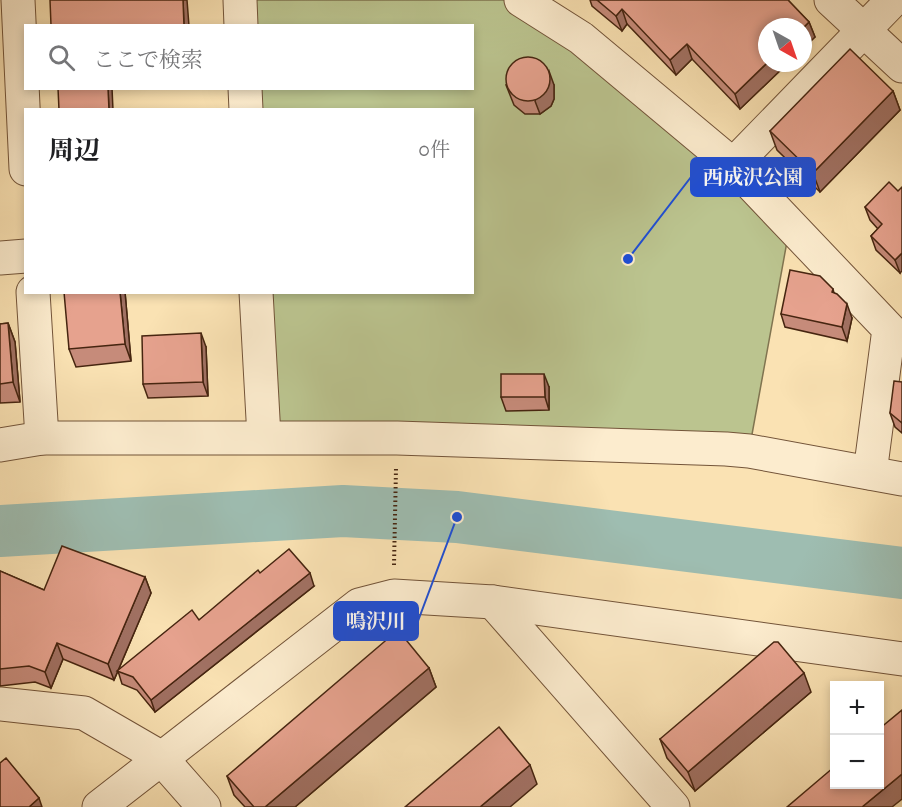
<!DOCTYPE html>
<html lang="ja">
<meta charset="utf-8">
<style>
body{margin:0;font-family:"IM FELL Great Primer","Noto Serif JP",serif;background:#f2f2f2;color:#202124}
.controls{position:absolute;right:18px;bottom:18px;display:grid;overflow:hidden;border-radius:0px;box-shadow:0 3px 9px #0003}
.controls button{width:54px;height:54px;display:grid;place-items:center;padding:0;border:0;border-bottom:2px solid #e0e0e0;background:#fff;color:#202124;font:30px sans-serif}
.compass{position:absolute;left:758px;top:18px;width:54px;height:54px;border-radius:50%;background:#fff;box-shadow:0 3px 9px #0003;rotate:140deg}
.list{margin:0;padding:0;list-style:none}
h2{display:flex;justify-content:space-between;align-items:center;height:78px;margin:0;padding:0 24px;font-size:26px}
h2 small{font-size:20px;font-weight:400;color:#757577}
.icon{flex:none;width:33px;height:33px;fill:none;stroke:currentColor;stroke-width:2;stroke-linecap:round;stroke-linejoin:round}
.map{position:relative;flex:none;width:902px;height:807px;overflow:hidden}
.search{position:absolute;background:#fff;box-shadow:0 3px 9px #0003;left:24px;top:24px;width:450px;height:66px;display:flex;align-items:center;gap:15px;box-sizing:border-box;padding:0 21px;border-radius:0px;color:#757577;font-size:22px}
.panel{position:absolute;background:#fff;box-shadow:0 3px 9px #0003;left:24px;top:108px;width:450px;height:186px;border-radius:0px}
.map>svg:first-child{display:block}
.green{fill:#bbc48f;stroke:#807450;stroke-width:1.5}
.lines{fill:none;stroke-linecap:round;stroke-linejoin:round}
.river{stroke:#9ebdb1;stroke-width:52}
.minor-casing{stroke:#735439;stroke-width:35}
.path{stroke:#462510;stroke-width:4;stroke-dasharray:1.5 3;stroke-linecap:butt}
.minor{stroke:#fcecce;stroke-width:33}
.wall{fill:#c68b7a;stroke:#462510;stroke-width:1.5}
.shaded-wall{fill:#a17163;stroke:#462510;stroke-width:1.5}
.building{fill:#e6a28e;stroke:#462510;stroke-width:1.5}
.leader{fill:none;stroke:#1d4ed8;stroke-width:2}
.callout-dot{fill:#1d4ed8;stroke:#fcecce;stroke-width:2}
.callout{fill:#1d4ed8;stroke:#1d4ed8;stroke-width:2}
.callout-label{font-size:20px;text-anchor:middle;font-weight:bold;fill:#fff}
</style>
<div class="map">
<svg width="902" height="807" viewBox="0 0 902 807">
<rect width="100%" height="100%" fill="#fae2b3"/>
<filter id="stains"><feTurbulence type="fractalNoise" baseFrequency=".00333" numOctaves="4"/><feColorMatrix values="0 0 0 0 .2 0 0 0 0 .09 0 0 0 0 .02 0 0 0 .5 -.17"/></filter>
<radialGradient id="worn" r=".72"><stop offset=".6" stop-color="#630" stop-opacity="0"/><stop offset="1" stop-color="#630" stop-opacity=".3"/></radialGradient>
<polygon class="green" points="240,0 521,0 790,225 749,451 264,437 256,293 472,292 472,110 246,109 245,89 472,88 472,26 241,25"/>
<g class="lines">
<polyline class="river" points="0,531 343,511 457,517 902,573"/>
<g class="minor-casing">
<g id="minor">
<polyline points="18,0 26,169"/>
<polyline points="240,0 241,26"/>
<polyline points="521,0 581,38 733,165 889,329 870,473"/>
<polyline points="831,0 902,66"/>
<polyline points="245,88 246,110"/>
<polyline points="733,165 893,0"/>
<polyline points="0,258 26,256"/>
<polyline points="33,292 42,438"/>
<polyline points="256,292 264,437"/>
<polyline points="0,445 42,438 397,438 726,449 749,451 902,479"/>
<polyline points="493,602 673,807"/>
<polyline points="0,704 84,713 160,757 204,807"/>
<polyline points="99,807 359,605 394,596 493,602 902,659"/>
</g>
</g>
<polyline class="path" points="394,565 396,468"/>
<use href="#minor" class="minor"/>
</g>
<g class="wall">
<polygon points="590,0 788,0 809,22 815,37 767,63 788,63 740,109 692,59 676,75 627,24 622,31 592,6"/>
<polygon points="506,85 554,85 554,99 551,106 540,114 525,114 514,105"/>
<polygon points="893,91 900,110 820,192 777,150 770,131"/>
<polygon points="898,191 900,273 876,250 871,236 878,229 870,220 865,207"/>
<polygon points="833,289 834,293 852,318 847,341 785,327 781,314"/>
<polygon points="125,292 131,361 76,367 69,349"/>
<polygon points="8,323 15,342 20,402 0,403 0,324"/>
<polygon points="206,347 208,396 148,398 143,384"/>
<polygon points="902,382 902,433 895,427 890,413"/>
<polygon points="549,387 549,410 506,411 501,397"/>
<polygon points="0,571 44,590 145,577 151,593 118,671 199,620 260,573 314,586 155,712 137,690 122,684 118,671 114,680 63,659 51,688 35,682 0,686"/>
<polygon points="429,668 436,687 295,807 245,807 234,795 227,776"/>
<polygon points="811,692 695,791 667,758 660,739"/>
</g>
<g class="shaded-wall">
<polygon points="183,0 187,0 189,26 184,26"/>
<polygon points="622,9 627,24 622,31 616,16"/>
<polygon points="809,22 815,37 803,49 803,28"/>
<polygon points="687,44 692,59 676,75 670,60"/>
<polygon points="767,63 788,63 740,109 735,94"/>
<polygon points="549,71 554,85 554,99 551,106 540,114 535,101"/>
<polygon points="108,88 112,88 113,110 109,110"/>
<polygon points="893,91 900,110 820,192 813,173"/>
<polygon points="902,253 902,271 900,273 895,260"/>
<polygon points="120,292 125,292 131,361 125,344"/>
<polygon points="847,304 852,318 847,341 842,327"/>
<polygon points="8,323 15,342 20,402 13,382"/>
<polygon points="201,333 206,347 208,396 203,382"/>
<polygon points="544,374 549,387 549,410 545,397"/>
<polygon points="310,573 314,586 155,712 151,700"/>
<polygon points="145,577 151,593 114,680 108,664"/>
<polygon points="57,643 63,659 51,688 45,672"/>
<polygon points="429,668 436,687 295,807 265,807"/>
<polygon points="804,673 811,692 695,791 688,772"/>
<polygon points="530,765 537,784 510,807 480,807"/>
<polygon points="902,774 902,799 892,807 862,807"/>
<polygon points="39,798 42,807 29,807"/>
</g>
<g class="building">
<polygon points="50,0 183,0 184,26 36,26 51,25"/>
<polygon points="597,0 788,0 809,22 803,28 803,27 767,27 767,63 735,94 687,44 670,60 622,9 616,16"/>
<polygon points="850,49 893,91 813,173 770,131"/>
<circle cx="528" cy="79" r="22"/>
<polygon points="58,88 108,88 109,110 59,110"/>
<polygon points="889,182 898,191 902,187 902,253 895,260 871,236 882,224 865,207"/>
<polygon points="790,270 820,276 833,289 832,292 837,294 847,304 842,327 781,314"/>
<polygon points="64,292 120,292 125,344 69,349"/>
<polygon points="8,323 13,382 0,384 0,324"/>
<polygon points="201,333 203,382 143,384 142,336"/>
<polygon points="501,374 544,374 545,397 501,397"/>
<polygon points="894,381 902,382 902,423 890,413"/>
<polygon points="62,546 145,577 108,664 57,643 45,672 29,666 0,669 0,571 44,590"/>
<polygon points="289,549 310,573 151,700 133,677 117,671 192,610 199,620 258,570 260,573"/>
<polygon points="398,630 429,668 265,807 254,807 227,776"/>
<polygon points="774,642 778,642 804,673 688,772 660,739"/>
<polygon points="902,710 902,774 862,807 787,807 834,767 834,784 879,784 879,729"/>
<polygon points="499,727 530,765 480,807 405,807"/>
<polygon points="6,758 39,798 29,807 0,807 0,763"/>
</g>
<path class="leader" d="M628 259L691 177M457 517L418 621"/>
<g class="callout-dot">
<circle cx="628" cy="259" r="6"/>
<circle cx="457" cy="517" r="6"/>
</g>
<g class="callout">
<rect x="691" y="158" width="124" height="38" rx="6"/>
<rect x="334" y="602" width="84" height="38" rx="6"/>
</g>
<g class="callout-label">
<text x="753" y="184">西成沢公園</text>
<text x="376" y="628">鳴沢川</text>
</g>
<rect width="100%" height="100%" filter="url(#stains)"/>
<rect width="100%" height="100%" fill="url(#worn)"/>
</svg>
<div class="controls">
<button>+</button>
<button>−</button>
</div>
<svg class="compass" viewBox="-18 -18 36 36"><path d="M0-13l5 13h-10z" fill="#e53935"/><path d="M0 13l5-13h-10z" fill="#757577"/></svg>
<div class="search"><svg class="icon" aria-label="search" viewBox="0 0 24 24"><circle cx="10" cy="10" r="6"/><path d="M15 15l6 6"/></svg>ここで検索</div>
<section class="panel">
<h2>周辺<small>0件</small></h2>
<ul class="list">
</ul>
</section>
</div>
